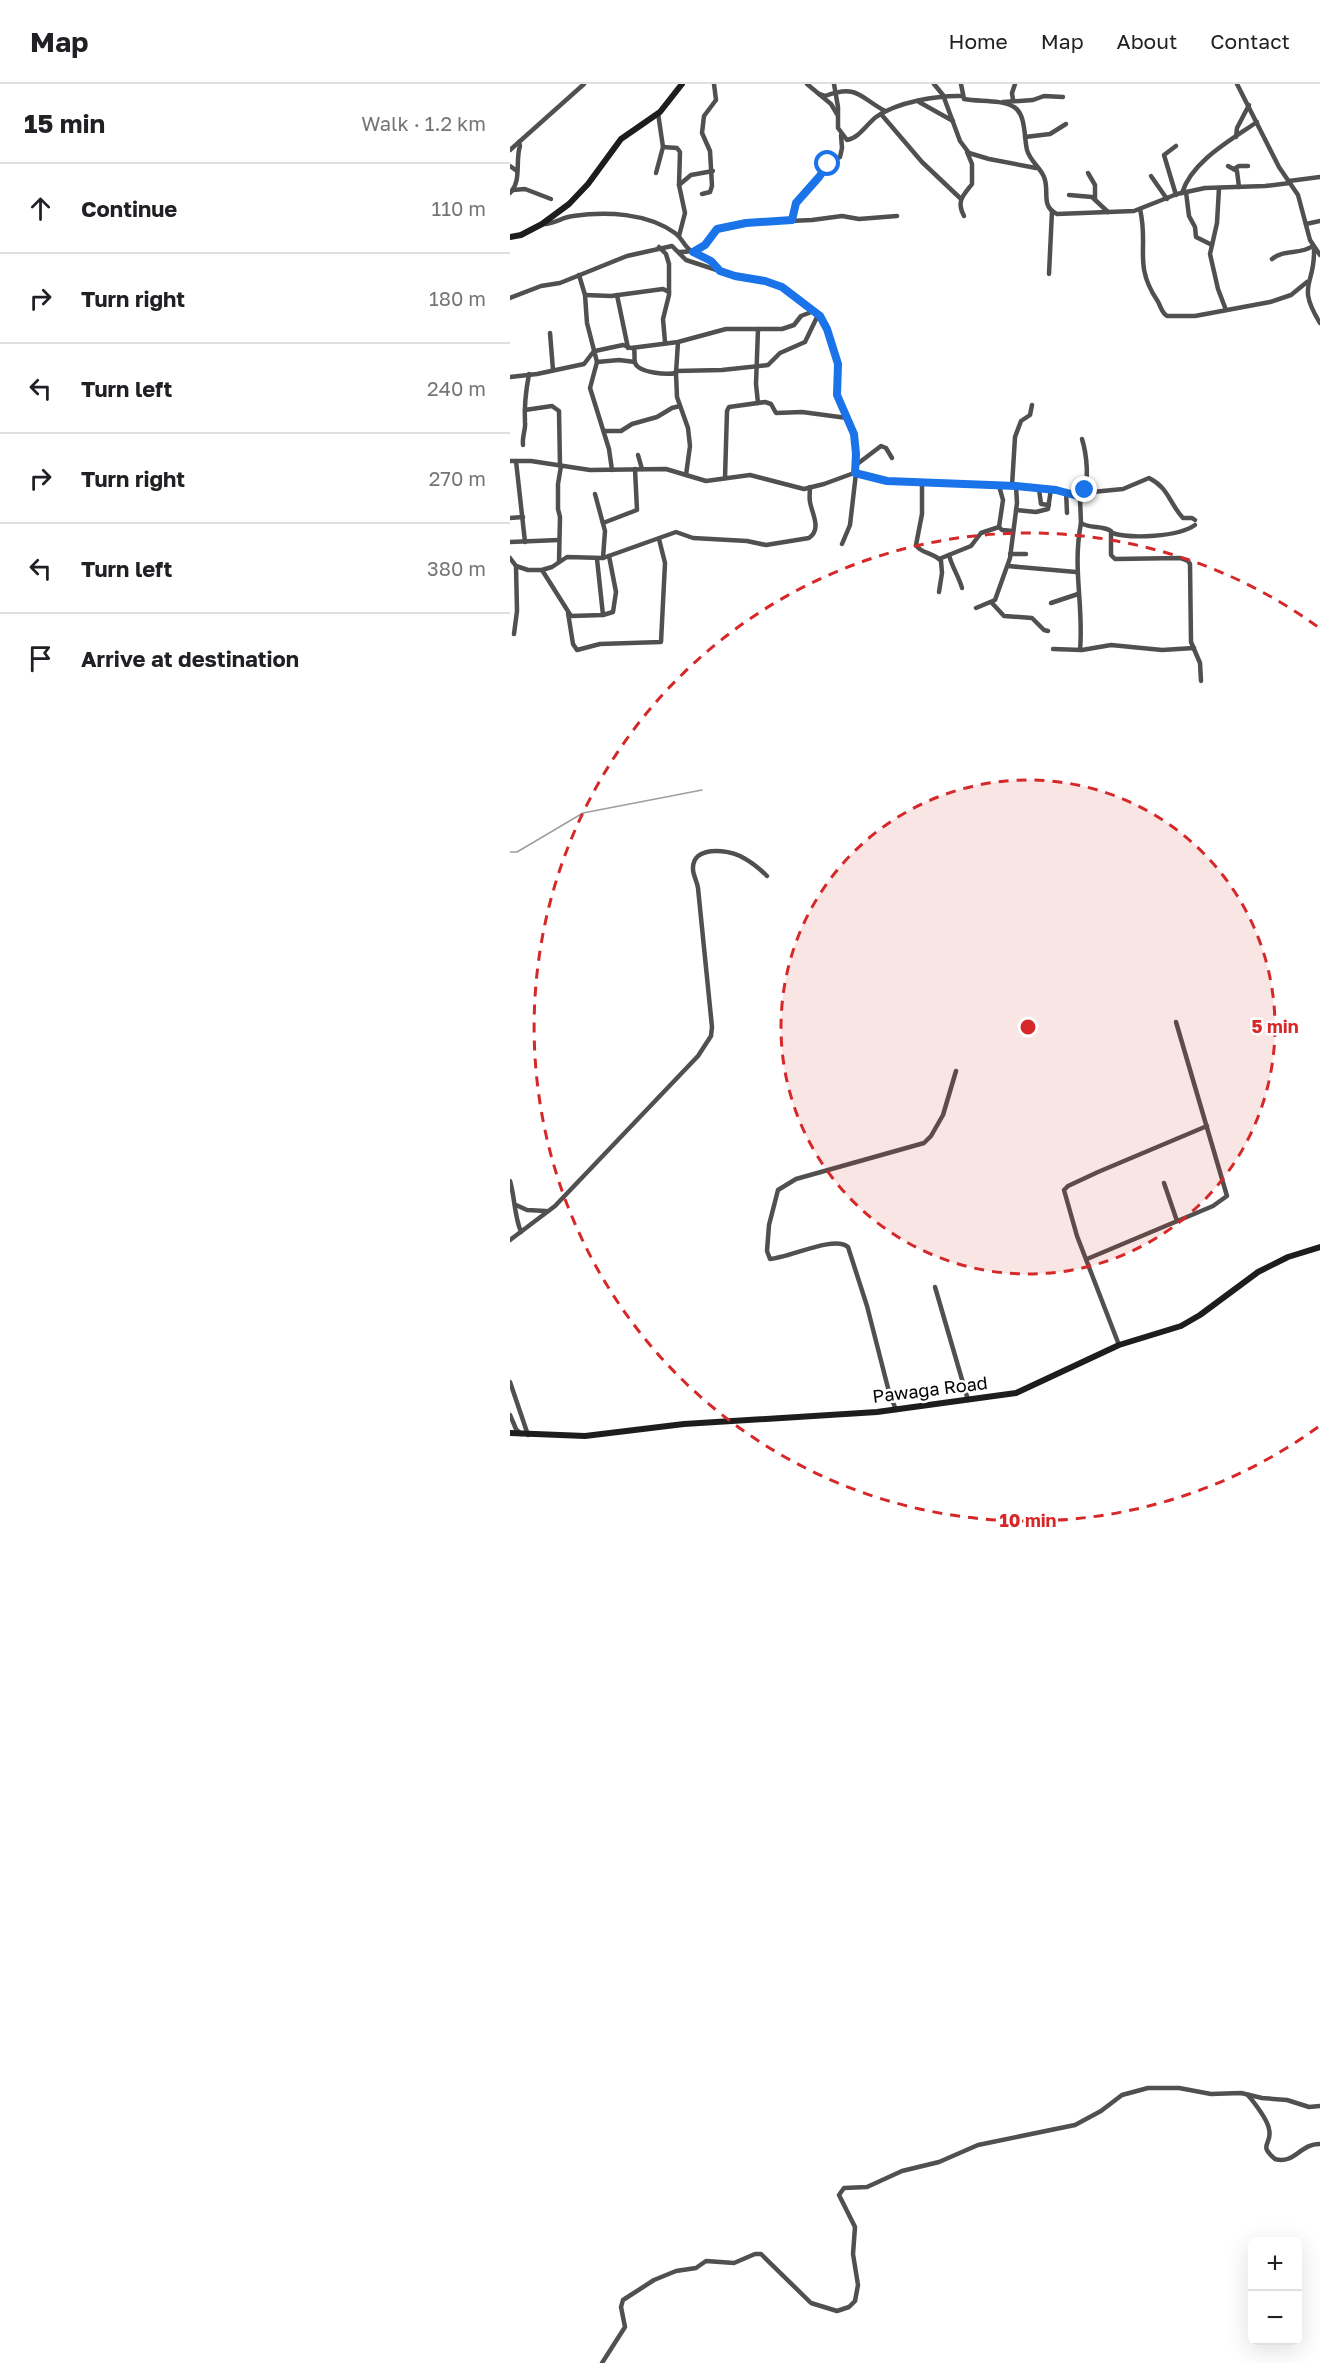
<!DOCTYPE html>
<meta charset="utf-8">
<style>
body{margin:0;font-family:"Golos Text",sans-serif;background:#f2f2f2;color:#202124}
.controls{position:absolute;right:18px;bottom:18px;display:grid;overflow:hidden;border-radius:9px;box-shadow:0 6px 24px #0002}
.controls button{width:54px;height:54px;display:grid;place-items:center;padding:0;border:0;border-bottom:2px solid #e0e0e0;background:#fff;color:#202124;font:30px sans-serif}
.stop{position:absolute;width:18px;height:18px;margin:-14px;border:4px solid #1a73e8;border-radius:50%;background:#fff}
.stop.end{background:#1a73e8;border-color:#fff;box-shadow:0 2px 6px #0008}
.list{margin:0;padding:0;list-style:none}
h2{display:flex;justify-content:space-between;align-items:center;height:78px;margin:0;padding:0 24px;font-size:26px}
h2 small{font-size:20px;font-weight:400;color:#757577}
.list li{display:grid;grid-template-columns:39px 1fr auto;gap:18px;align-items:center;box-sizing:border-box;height:90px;padding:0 24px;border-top:2px solid #e0e0e0}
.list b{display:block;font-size:22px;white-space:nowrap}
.list em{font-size:20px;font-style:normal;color:#757577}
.icon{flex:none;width:33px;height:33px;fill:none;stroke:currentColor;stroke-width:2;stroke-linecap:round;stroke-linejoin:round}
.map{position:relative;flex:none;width:810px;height:2279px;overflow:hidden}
header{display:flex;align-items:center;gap:36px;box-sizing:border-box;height:84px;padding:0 30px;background:#fff;border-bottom:2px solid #e0e0e0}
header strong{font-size:28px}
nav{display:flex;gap:33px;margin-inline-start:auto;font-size:21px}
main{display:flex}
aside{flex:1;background:#fff}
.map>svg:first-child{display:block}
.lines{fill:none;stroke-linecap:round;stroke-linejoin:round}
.stream{stroke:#9e9e9e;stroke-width:1.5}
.street{stroke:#505050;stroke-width:4.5}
.secondary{stroke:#1d1d1d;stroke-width:6}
.route{stroke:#1a73e8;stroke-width:8}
.ring{fill:none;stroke:#d62828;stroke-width:3;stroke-dasharray:10 8}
.labels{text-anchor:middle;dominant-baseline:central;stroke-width:5;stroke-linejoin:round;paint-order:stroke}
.street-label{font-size:18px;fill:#000;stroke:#fff}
.centre{fill:#d62828;stroke:#fff;stroke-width:3}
.ring-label{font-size:18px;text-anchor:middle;font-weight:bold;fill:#d62828;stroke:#fff;stroke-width:5;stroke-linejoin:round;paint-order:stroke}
</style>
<header>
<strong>Map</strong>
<nav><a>Home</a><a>Map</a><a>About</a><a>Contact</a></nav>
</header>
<main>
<aside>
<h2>15 min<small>Walk · 1.2 km</small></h2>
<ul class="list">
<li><svg class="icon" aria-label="ahead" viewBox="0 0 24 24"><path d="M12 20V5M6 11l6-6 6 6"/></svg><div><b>Continue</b></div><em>110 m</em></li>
<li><svg class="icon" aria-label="right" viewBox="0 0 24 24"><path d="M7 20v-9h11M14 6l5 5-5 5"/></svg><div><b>Turn right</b></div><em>180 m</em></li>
<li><svg class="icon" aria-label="left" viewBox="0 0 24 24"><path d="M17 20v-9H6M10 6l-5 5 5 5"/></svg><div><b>Turn left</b></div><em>240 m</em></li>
<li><svg class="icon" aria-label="right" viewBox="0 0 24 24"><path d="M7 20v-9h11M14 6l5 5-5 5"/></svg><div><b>Turn right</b></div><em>270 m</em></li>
<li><svg class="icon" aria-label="left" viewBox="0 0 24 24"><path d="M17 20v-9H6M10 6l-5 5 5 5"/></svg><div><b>Turn left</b></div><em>380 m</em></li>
<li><svg class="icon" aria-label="arrive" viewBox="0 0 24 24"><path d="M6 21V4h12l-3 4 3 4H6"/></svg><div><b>Arrive at destination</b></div></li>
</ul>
</aside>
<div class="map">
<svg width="810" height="2279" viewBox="0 0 810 2279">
<rect width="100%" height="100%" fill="#fff"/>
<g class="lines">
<polyline class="stream" points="0,768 7,768 73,729 192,706"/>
<g class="street">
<polyline points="297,0 321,20 327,30"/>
<path d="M324,0l4,23v21l9,12c12,-2 20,-16 29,-23 21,-15 62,-22 87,-21"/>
<polyline points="424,0 433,11 450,57 459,69 479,75 526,84"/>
<path d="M451,0l3,15c16,3 36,0 50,8 12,7 10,31 13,43 3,11 13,17 17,27 6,14 -4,29 13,37l77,-3 43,-17 28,-6 60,-2 25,-3"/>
<polyline points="727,0 769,83 788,111 800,156 810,171"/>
<path d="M309,10l6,2c33,-12 34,1 60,15"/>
<polyline points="503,16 502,9 505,0"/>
<polyline points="409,18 443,37"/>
<polyline points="493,18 523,16 534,12 553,13"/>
<polyline points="371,30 412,78 450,114"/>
<polyline points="515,53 540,50 556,40"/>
<polyline points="726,53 727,44 739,21"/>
<polyline points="666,62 654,71 666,111"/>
<polyline points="153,63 167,64 170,68 169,101 175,129 169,152"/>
<polyline points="0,66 74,0"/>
<polyline points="0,82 7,87"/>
<polyline points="718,82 727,87 729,103"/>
<polyline points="724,85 729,82 738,82"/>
<polyline points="146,89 153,63 148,29"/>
<polyline points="578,89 585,101 585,115"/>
<polyline points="641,92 657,115"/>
<polyline points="779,97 810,93"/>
<polyline points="169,101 181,91 203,87"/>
<polyline points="709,104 707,139 700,170 708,205 716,226"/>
<polyline points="3,106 15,105 41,115"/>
<polyline points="676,108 679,132 685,143 686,153 702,161"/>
<path d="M0,109c12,-12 5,-32 10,-47l-1,-4"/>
<path d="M672,109c10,-32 49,-53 75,-71"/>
<polyline points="192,110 200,108 202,102 200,67 192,49 194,32 206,16 204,0"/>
<polyline points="559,111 582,113 598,128"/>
<path d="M630,125c9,38 -7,55 17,91 4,6 4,12 10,16h28l75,-14 21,-7 16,-13"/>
<path d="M454,132c-8,-15 -1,-20 8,-32v-20l-5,-12"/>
<polyline points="282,136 286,119 309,93 315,81 330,73 332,64 331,51"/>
<path d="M32,140c11,1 20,-7 31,-8 33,-5 74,-3 102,17 7,5 9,13 15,17 11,8 22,9 30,21"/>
<polyline points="796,140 810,137"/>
<polyline points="149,163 156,170 159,180 159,211 153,235 155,258"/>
<path d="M804,166c1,36 -18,34 6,73"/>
<path d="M169,168c27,0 22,-8 38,-23l29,-6 66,-3 30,-4 17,3 38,-3"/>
<path d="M762,175c12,-10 28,-4 41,-13"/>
<polyline points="539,190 542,127"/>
<polyline points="69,191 75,211 77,239 87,278 80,304 99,365 102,386"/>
<polyline points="75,211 101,212 153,205 159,208"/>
<polyline points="107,211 118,264"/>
<polyline points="0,214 31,202 50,199 117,172 162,162 176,176 225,192 255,197 272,203 310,232 318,247 328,280 327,311 344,350 346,370 345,389"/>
<polyline points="248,245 246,300 248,319"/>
<polyline points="40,249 43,286"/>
<polyline points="168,258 166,289 167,313 178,344 180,362 176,391"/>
<path d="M124,264c1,4 0,11 1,15 4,10 32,12 41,10"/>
<polyline points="85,267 113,261 121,264 168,258 216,245 272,245 284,241 291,232 304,227"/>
<polyline points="87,278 109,276 125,278"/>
<polyline points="166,287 212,286 258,281 270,269 295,258 308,231"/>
<polyline points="0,293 27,290 74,280 84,267"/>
<polyline points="15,326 42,322 49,327 50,382"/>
<polyline points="94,347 111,347 122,340 147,333 162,324 170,322"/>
<path d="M13,361c-1,-9 3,-16 2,-23 -1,-16 1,-32 4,-48"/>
<polyline points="128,371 132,385"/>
<path d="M0,377h21l59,9 76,-1 40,12 44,-6 54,14 20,-5 30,-11 33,8 129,5 59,7 5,6 1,24c9,6 21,2 30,8v24l4,4 65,-1 8,3 2,3 1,78 9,21 1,18"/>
<polyline points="6,377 15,458"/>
<polyline points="346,381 371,362 376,364 382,374"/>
<polyline points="215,394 217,327 219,323 255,318 261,320 266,329 292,328 337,334"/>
<path d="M412,398v32l-6,31c5,9 17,7 25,16l1,12 -3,19"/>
<polyline points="489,402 493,416 489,443 492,446 503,447"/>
<polyline points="502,402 505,353 511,337 520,331 522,321"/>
<polyline points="529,405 531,420 539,421"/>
<polyline points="556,407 557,429"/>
<path d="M572,409l41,-4 26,-11c20,10 20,25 34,40h9l3,2"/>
<polyline points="85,410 95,447 93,474"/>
<path d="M571,410c10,-10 5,-42 1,-55"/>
<polyline points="506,426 526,428 538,425 541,405"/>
<polyline points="0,434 13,433"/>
<polyline points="93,439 127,426 125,385"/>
<path d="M602,449c19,6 66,4 83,-8"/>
<polyline points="0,458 49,456"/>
<polyline points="332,460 340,441 346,389"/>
<polyline points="500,470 516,470"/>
<path d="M439,471c3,12 10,22 13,33"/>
<polyline points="0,474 6,482 7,527 4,550"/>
<polyline points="87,475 93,531"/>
<polyline points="429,475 461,462 471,449 489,443"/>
<polyline points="49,478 50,433 48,425 48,400 51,382"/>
<path d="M6,482l12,4h14l10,-3 15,-10 36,1 73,-26 17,6 54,3 19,4 43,-7c13,-9 3,-24 1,-36 -1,-5 0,-10 0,-15"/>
<polyline points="498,482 566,488"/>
<polyline points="32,486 61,532 93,531 103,528 106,508 99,472"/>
<polyline points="482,519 494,532 522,534 534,546 538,547"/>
<polyline points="541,519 568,510"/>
<polyline points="466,524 485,516 500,474 507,419 506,402"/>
<polyline points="58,529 63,560 67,566 90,560 151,558 155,479 149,455"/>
<polyline points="543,565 572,566 601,561 652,566 684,564"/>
<path d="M570,566c4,-44 -8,-81 1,-127"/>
<path d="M0,1097c5,17 4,34 11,51"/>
<polyline points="654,1099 667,1137"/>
<polyline points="6,1121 17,1126 36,1127"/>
<path d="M0,1156l45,-34 143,-150 13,-20 1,-9 -14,-139c-1,-7 -5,-13 -5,-19 -1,-23 33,-20 47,-13 10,5 19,12 27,20"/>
<polyline points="577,1175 703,1122 717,1112 666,938"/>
<polyline points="425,1203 458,1316"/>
<polyline points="609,1261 567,1152 554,1106 558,1102 588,1088 697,1042"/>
<polyline points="0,1298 18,1351"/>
<path d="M386,1326l-7,-18 -22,-86 -19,-59c-14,-12 -59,11 -78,12l-3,-8 2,-26 9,-35 18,-11 128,-36 7,-7 12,-21 13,-44"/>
<polyline points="0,1331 6,1345 11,1350"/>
<path d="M738,2011c7,9 19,23 21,34 4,16 -12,15 6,30 19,6 26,-16 45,-15"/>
<polyline points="92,2279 115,2243 111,2223 113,2216 144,2196 166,2187 186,2184 196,2177 224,2179 245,2170 251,2170 301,2219 327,2227 339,2223 345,2217 348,2201 343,2170 345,2143 329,2111 334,2104 357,2103 392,2087 429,2078 468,2061 565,2041 591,2027 612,2011 638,2004 669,2004 701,2010 731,2009 752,2014 777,2016 799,2023 810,2022"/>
</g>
<g class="secondary">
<polyline points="0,153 11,151 32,140 59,120 78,100 111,55 150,28 172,0"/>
<polyline points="0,1349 75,1352 174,1340 367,1328 506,1309 609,1261 671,1242 690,1231 748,1188 778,1173 810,1163"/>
</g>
</g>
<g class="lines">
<polyline class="route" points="318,80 309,93 286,119 282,136 236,139 207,145 195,161 183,168 201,177 210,187 225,192 255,197 272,203 310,232 317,245 328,280 327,311 344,350 346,370 345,389 377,397 506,402 546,406 568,412 575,406"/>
</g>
<circle cx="518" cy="943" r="247" fill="#d62828" fill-opacity=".12"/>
<g class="ring">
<circle cx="518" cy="943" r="247"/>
<path d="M808 1343A494 494 0 1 1 808 543"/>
</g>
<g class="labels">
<g class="street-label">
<text transform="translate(420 1305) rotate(-7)">Pawaga Road</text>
</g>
</g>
<circle cx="518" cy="943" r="9" class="centre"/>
<g class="ring-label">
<text x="765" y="949">5 min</text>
<text x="518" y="1443">10 min</text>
</g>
</svg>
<div class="controls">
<button>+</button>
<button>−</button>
</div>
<div class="stop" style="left:318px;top:80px"></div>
<div class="stop end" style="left:575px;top:406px"></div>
</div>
</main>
